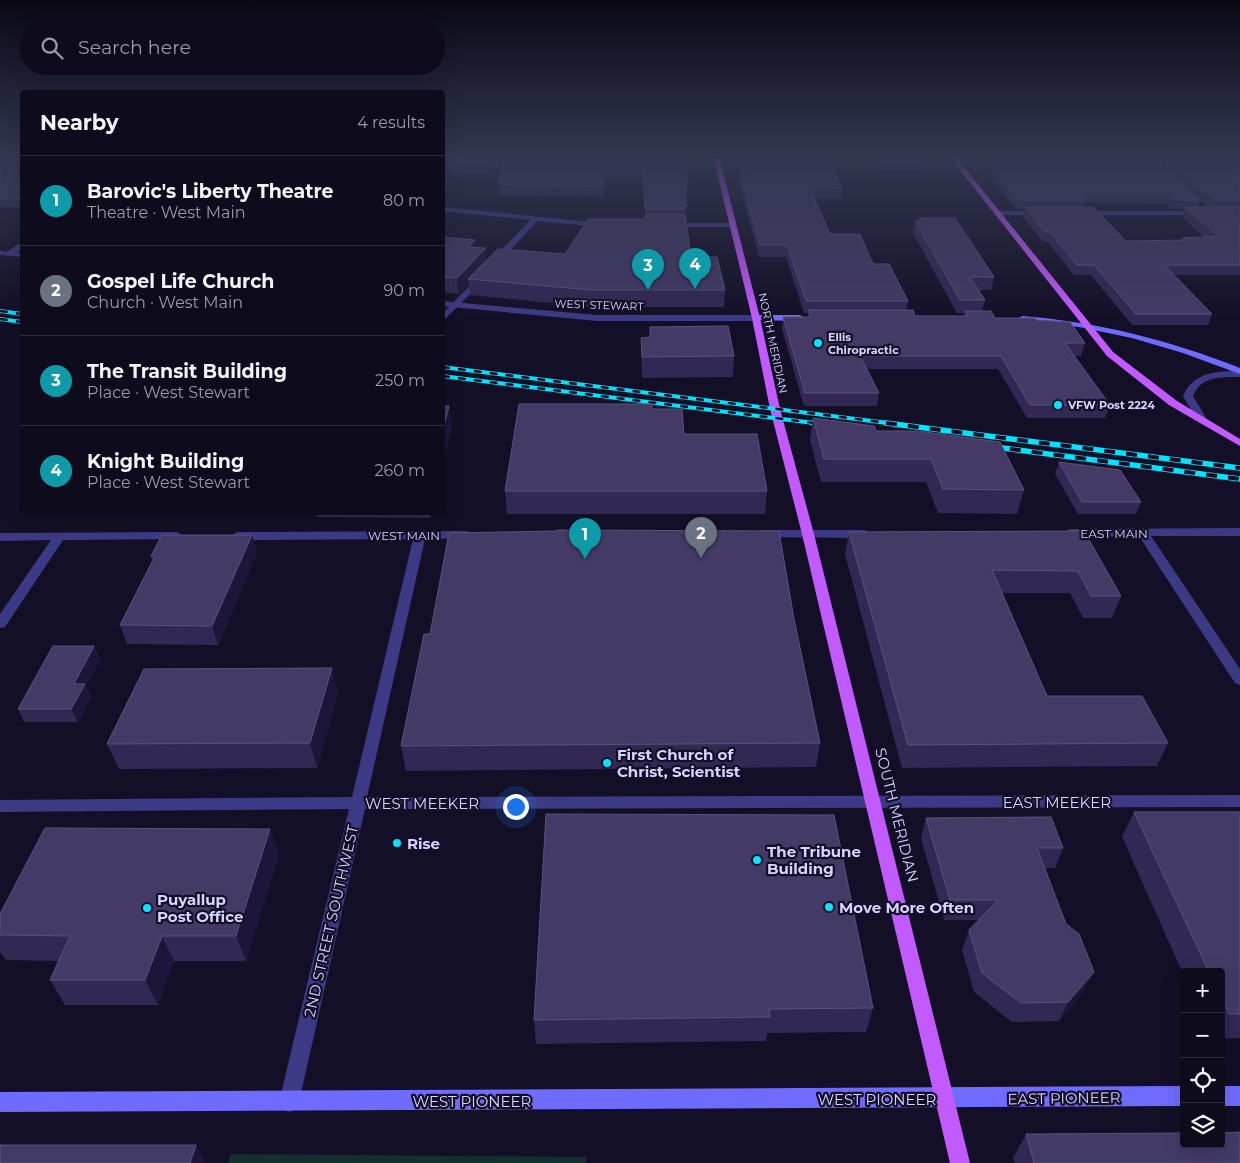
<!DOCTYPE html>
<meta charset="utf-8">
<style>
body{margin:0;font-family:Montserrat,sans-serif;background:#1c1929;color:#f1f3f6}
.controls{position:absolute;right:15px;bottom:15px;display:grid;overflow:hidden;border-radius:5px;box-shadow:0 5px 20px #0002}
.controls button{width:45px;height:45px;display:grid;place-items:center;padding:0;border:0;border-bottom:1px solid #2e2b3b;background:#0e0b1c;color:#f1f3f6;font:25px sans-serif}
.you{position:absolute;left:515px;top:806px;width:18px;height:18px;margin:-12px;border:4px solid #fff;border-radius:50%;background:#1a73e8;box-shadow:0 0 0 8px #1a73e833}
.badge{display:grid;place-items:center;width:32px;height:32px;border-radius:50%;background:#db2777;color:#fff;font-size:16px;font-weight:700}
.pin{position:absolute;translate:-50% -41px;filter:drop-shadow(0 1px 2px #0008)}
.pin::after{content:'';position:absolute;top:26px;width:18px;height:15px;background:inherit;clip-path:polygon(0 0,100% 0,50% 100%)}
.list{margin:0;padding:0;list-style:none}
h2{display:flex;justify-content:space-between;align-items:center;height:65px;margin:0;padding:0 20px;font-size:21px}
h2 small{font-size:16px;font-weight:400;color:#9b9ba3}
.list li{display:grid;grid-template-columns:32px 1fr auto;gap:15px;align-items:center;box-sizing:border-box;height:90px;padding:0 20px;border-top:1px solid #2e2b3b}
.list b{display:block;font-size:19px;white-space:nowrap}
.list p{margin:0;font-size:16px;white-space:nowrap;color:#9b9ba3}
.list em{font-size:16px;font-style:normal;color:#9b9ba3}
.icon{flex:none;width:28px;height:28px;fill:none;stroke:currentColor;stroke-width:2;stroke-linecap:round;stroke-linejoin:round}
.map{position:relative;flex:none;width:1240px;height:1163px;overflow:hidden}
.search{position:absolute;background:#0e0b1c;box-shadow:0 5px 20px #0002;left:20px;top:20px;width:425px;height:55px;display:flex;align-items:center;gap:12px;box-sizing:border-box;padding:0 18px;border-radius:28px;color:#9b9ba3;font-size:19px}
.panel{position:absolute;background:#0e0b1c;box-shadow:0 5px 20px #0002;left:20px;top:90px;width:425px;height:425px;border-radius:5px}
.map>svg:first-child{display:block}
.green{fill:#12302f}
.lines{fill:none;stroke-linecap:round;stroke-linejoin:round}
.minor{fill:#3d3a85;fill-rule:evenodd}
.tertiary{fill:#3d3a85;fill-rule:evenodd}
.secondary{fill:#6f6bff;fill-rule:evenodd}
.primary{fill:#c25bff;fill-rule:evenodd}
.rail-far1-casing{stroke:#00e5ff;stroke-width:4}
.rail-casing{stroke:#00e5ff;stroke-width:5.5}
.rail-far1{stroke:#130f26;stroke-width:2.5;stroke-dasharray:8;stroke-linecap:butt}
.rail{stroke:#130f26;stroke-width:4;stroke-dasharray:11;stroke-linecap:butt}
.wall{fill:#312854;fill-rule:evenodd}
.shaded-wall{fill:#1d163a}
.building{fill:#433a66;stroke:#5a527e}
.poi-dot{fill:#00e5ff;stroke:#130f26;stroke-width:2}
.labels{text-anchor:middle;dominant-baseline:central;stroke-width:4.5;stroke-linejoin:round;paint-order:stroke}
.far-street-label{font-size:11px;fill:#d9d4ff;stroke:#130f26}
.far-poi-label{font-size:11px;font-weight:bold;fill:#d9d4ff;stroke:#130f26;text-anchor:start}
.street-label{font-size:12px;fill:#d9d4ff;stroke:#130f26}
.near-poi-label{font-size:15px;font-weight:bold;fill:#d9d4ff;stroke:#130f26;text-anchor:start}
.near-street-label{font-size:15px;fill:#d9d4ff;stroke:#130f26}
</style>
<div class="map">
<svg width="1240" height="1163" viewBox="0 0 1240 1163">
<rect width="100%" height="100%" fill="#130f26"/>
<polygon class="green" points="231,1154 586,1157 586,1163 228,1163"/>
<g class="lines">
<g class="minor">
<polygon points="442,207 601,223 605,225 601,227 537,221 499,263 496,263 492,261 493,259 530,220 442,211"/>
<polygon points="994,211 1040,211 1044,213 1040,215 994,215"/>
<polygon points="1079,211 1200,211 1204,213 1200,215 1079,215"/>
<polygon points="668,223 733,223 737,225 733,227 671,227 667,225"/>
<polygon points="19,244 22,244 22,249 12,256 6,256 6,252"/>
<polygon points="477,278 484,280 442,322 442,314"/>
<path d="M1240,371v6c-19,0 -39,-1 -47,19l15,25 -5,3 -4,-1 -16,-27c10,-24 34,-25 57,-25z"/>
<polygon points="1240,528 1240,536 1151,536 1240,669 1240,685 1235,683 1139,536 1070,537 1064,533 1070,529"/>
<polygon points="762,530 865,530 871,534 865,538 758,537 756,534 758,531"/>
<polygon points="465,531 469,532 471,535 469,538 425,539 367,797 1240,795 1240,807 365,809 299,1102 296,1109 289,1112 282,1109 279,1102 349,809 0,812 0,800 352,797 413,539 237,540 231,536 237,532"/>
<polygon points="177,532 183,536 181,539 63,540 5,627 0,628 0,614 51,540 0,541 0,533"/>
</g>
<g class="tertiary">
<polygon points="0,251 22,253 22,257 0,255"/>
<polygon points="442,301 597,315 756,315 760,318 756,321 597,321 442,306"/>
</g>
<g class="secondary">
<polygon points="10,156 17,156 0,168 0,163"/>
<polygon points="756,315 800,315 804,318 800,321 753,320 753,316"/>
<path d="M1022,316c76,6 147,24 218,52v6l-57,-21 -51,-15 -53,-11 -60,-6 -1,-2z"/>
<polygon points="1184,1086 1184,1106 0,1112 0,1092"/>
<rect x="1221" y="1086" width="19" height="20"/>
</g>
<g class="primary">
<polygon points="713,156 719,156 760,318 780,409 814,534 970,1163 950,1163 802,534 770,409 752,318"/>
<polygon points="949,156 955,156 1113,352 1177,401 1240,439 1240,446 1169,405 1107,356"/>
</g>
<g class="rail-far1-casing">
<g id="rail-far1">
<polyline points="0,311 22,314"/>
<polyline points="0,319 22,322"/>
<polyline points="442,367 896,424"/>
<polyline points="442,376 822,424"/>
</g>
</g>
<g class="rail-casing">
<g id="rail">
<polyline points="813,423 827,425"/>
<polyline points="886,423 1240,468"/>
<polyline points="988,446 1240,479"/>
</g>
</g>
<use href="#rail-far1" class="rail-far1"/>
<use href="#rail" class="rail"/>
</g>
<g class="wall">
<polygon points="8,156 22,156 22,208 0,206 0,162 10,162"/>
<polygon points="442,156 685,156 688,180 688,191 685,191 687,206 686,218 685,218 691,257 725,290 724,307 592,307 470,295 469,283 458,294 442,292 442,237 475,247 487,260 565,254 645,219 643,180 604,180 603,197 500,196 499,184 504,161 491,174 442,174"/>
<polygon points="739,156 824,156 829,166 842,188 841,199 815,199 830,234 873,264 908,301 906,310 915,316 964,316 964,313 957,313 913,233 915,221 919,221 919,218 994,277 991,290 979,290 985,300 982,311 995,318 1036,320 1085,343 1081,356 1074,356 1110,405 1105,418 1027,418 998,369 867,369 879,393 877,406 804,406 782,329 783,317 808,317 808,313 804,313 786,257 759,257 739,182 740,172 743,172"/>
<polygon points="872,156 921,156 922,158 920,171 881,171"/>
<path d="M984,156h256v119h-66l38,39 -4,11h-76l-41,-50h-17l-26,-33h-5l-20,-25 2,-8h-9l-25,-31v-2l-1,-2 1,-8zM1200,200l9,7h-11zM1085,203l81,1 7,5h11l-2,8 22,20 -21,1 -1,2 -56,1 -42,-34z"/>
<polygon points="650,327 734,356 733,377 642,378 641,338 650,337"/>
<polygon points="652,409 684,434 767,491 765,514 507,514 505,491"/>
<polygon points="813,418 876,431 1024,490 1017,514 938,513 926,482 821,482 810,440"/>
<polygon points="1059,462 1141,502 1136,514 1078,514 1055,474"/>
<polygon points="316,512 431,512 430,518 317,517"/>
<polygon points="1084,531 1121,596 1112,618 1083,618 1070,593 1002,593 1047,696 1168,743 1157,766 902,768 845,554 849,532"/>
<polygon points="252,535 257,553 218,645 127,644 120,625 153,561 151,556"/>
<polygon points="794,619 820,743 816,767 406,771 401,746"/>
<polygon points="94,646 100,659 86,686 91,697 78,722 24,722 18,709"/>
<polygon points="338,693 317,768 119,769 107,744"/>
<polygon points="1134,812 1240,812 1240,1038 1221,1038 1221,972 1184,972 1184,976 1122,837"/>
<polygon points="546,814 873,1008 866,1032 767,1033 766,1041 536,1044 534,1020"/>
<polygon points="926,818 1063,848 1055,868 1044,868 1084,991 1059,1021 1012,1022 974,992 962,950 969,930 979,920 944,920 921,838"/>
<polygon points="270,829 279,855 246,961 174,961 158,1005 65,1005 50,980 58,961 6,960 0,952 0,914"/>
<polygon points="1026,1134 1240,1163 1015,1163 1013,1158"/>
</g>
<g class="shaded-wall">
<polygon points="0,156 7,156 0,162"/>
<polygon points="498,156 508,156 508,157 491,174 490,163"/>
<polygon points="475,240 476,255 468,247"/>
<polygon points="486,248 487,263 468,279 469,283 458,294 457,278"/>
<polygon points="449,406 452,429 442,467 442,433"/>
<polygon points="252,535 257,553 218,645 212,626"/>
<polygon points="94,646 100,659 86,686 91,697 78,722 71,709 74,684"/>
<polygon points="332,668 338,693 317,768 310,743"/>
<polygon points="270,829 279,855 246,961 236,936"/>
<polygon points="162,936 174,961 158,1005 145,980"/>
<polygon points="1094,972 1084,991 1059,1021 1068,1002"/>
<polygon points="196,1145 205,1163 190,1163"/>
</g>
<g class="building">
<polygon points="16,156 22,156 22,200 0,198 0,194 6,191 0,191 0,162 20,163 21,156"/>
<polygon points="442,156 498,156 490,163 442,163"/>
<polygon points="505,156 685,156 688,180 684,180 687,206 683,206 684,209 645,209 643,169 603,169 603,186 499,184"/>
<polygon points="742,156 824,156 829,166 831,166 842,188 810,188 830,234 860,234 873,264 889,264 908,301 806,301 787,245 760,245 740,172 747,172"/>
<polygon points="882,156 921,156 922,158 883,158"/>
<polygon points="993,156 1148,156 1200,200 1176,200 1169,194 1080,194 1086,200 1019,200 993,169 995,169 991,165 1000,165"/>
<polygon points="1160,156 1240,156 1240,200 1215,200"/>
<polygon points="1025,207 1093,207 1126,241 1185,240 1183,238 1219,236 1185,207 1240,207 1240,265 1164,265 1212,314 1136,314 1094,265 1077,265 1050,232 1045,232"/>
<polygon points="646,214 685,214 691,257 717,257 725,290 591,290 468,279 498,249 565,254 588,219 646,219"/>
<polygon points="919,218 955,218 994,277 970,277 985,300 960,300 915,221 921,221"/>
<polygon points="442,237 475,240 468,247 486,248 457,278 442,277"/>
<polygon points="808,310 913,310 915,316 968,316 965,311 991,311 995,318 1035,318 1036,320 1070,322 1085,343 1065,343 1110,405 1030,405 1001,356 860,356 879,393 805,393 783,317 811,317"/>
<polygon points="728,326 734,356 642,357 641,338 650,337 650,327"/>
<polygon points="519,404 652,404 652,409 682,409 684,434 757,434 767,491 505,491"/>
<polygon points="442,406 449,406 442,433"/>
<polygon points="813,418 874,426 876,431 917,431 1000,442 1024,490 943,489 931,459 824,459"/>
<polygon points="1059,462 1120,470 1141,502 1082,502"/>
<polygon points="557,530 779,531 794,619 820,743 401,746 424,634 430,634 449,533 557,531"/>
<polygon points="1084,531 1121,596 1091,596 1078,571 992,570 1047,696 1142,696 1168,743 908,745 849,532"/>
<polygon points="162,535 252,535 212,626 120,625 155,556 151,556"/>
<polygon points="53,646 94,646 74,684 85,684 71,709 18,709"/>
<polygon points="332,668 310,743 107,744 144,669"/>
<polygon points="1134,812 1240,812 1240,1014 1229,1014 1221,998 1221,972 1209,972"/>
<polygon points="546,814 834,815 873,1008 769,1009 770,1017 534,1020"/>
<polygon points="1051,817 1063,848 1037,848 1066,924 1079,934 1094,972 1068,1002 1021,1003 982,973 969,930 998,900 950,900 926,818"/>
<polygon points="45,828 270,829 236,936 162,936 145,980 50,980 70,936 0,935 0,914"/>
<polygon points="1240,1132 1240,1163 1034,1163 1026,1134 1184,1133 1184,1144 1221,1144 1221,1133"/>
<polygon points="0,1145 196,1145 190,1163 0,1163"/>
</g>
<linearGradient id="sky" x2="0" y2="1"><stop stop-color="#0a0815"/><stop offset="0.49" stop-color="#333752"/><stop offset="1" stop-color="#333752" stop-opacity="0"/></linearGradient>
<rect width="1240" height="319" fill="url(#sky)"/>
<g class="poi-dot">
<circle cx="818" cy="343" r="5"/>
<circle cx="1058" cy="405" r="5"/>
<circle cx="607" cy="763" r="5"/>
<circle cx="397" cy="843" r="5"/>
<circle cx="757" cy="860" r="5"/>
<circle cx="829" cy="907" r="5"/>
<circle cx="147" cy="908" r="5"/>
</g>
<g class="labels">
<g class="far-street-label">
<text transform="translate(599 305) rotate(2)">WEST STEWART</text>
<text transform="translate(773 343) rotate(78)">NORTH MERIDIAN</text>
</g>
<g class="far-poi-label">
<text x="828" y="337">Ellis<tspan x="828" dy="13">Chiropractic</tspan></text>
<text x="1068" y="405">VFW Post 2224</text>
</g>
<g class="street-label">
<text x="1114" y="533">EAST MAIN</text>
<text x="404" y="535">WEST MAIN</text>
</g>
<g class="near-poi-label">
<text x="617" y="754">First Church of<tspan x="617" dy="17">Christ, Scientist</tspan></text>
<text x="407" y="843">Rise</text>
<text x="767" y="851">The Tribune<tspan x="767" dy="17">Building</tspan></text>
<text x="157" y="899">Puyallup<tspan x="157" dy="17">Post Office</tspan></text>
<text x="839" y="907">Move More Often</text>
</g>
<g class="near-street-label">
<text x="1057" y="802">EAST MEEKER</text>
<text x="422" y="803">WEST MEEKER</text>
<text transform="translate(897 815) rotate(76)">SOUTH MERIDIAN</text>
<text transform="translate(331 921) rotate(-77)">2ND STREET SOUTHWEST</text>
<text transform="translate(1064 1098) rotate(-1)">EAST PIONEER</text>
<text x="877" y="1099">WEST PIONEER</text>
<text x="472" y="1101">WEST PIONEER</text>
</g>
</g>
</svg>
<div class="controls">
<button>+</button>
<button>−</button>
<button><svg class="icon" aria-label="locate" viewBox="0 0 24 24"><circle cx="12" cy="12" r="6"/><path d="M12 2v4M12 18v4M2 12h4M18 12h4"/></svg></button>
<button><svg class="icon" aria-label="layers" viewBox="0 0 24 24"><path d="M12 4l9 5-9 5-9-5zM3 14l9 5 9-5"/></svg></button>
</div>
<div class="you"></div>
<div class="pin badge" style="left:585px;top:559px;background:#0f9aa8">1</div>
<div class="pin badge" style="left:701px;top:558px;background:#6b7280">2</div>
<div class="pin badge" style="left:648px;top:290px;background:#0f9aa8">3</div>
<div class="pin badge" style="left:695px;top:289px;background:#0f9aa8">4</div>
<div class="search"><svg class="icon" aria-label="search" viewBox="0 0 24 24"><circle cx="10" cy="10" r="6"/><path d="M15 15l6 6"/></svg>Search here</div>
<section class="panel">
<h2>Nearby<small>4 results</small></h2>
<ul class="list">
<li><span class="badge" style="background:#0f9aa8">1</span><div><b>Barovic's Liberty Theatre</b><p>Theatre · West Main</p></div><em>80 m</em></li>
<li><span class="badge" style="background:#6b7280">2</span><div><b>Gospel Life Church</b><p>Church · West Main</p></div><em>90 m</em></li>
<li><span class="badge" style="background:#0f9aa8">3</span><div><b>The Transit Building</b><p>Place · West Stewart</p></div><em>250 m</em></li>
<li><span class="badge" style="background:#0f9aa8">4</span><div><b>Knight Building</b><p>Place · West Stewart</p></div><em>260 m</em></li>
</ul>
</section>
</div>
